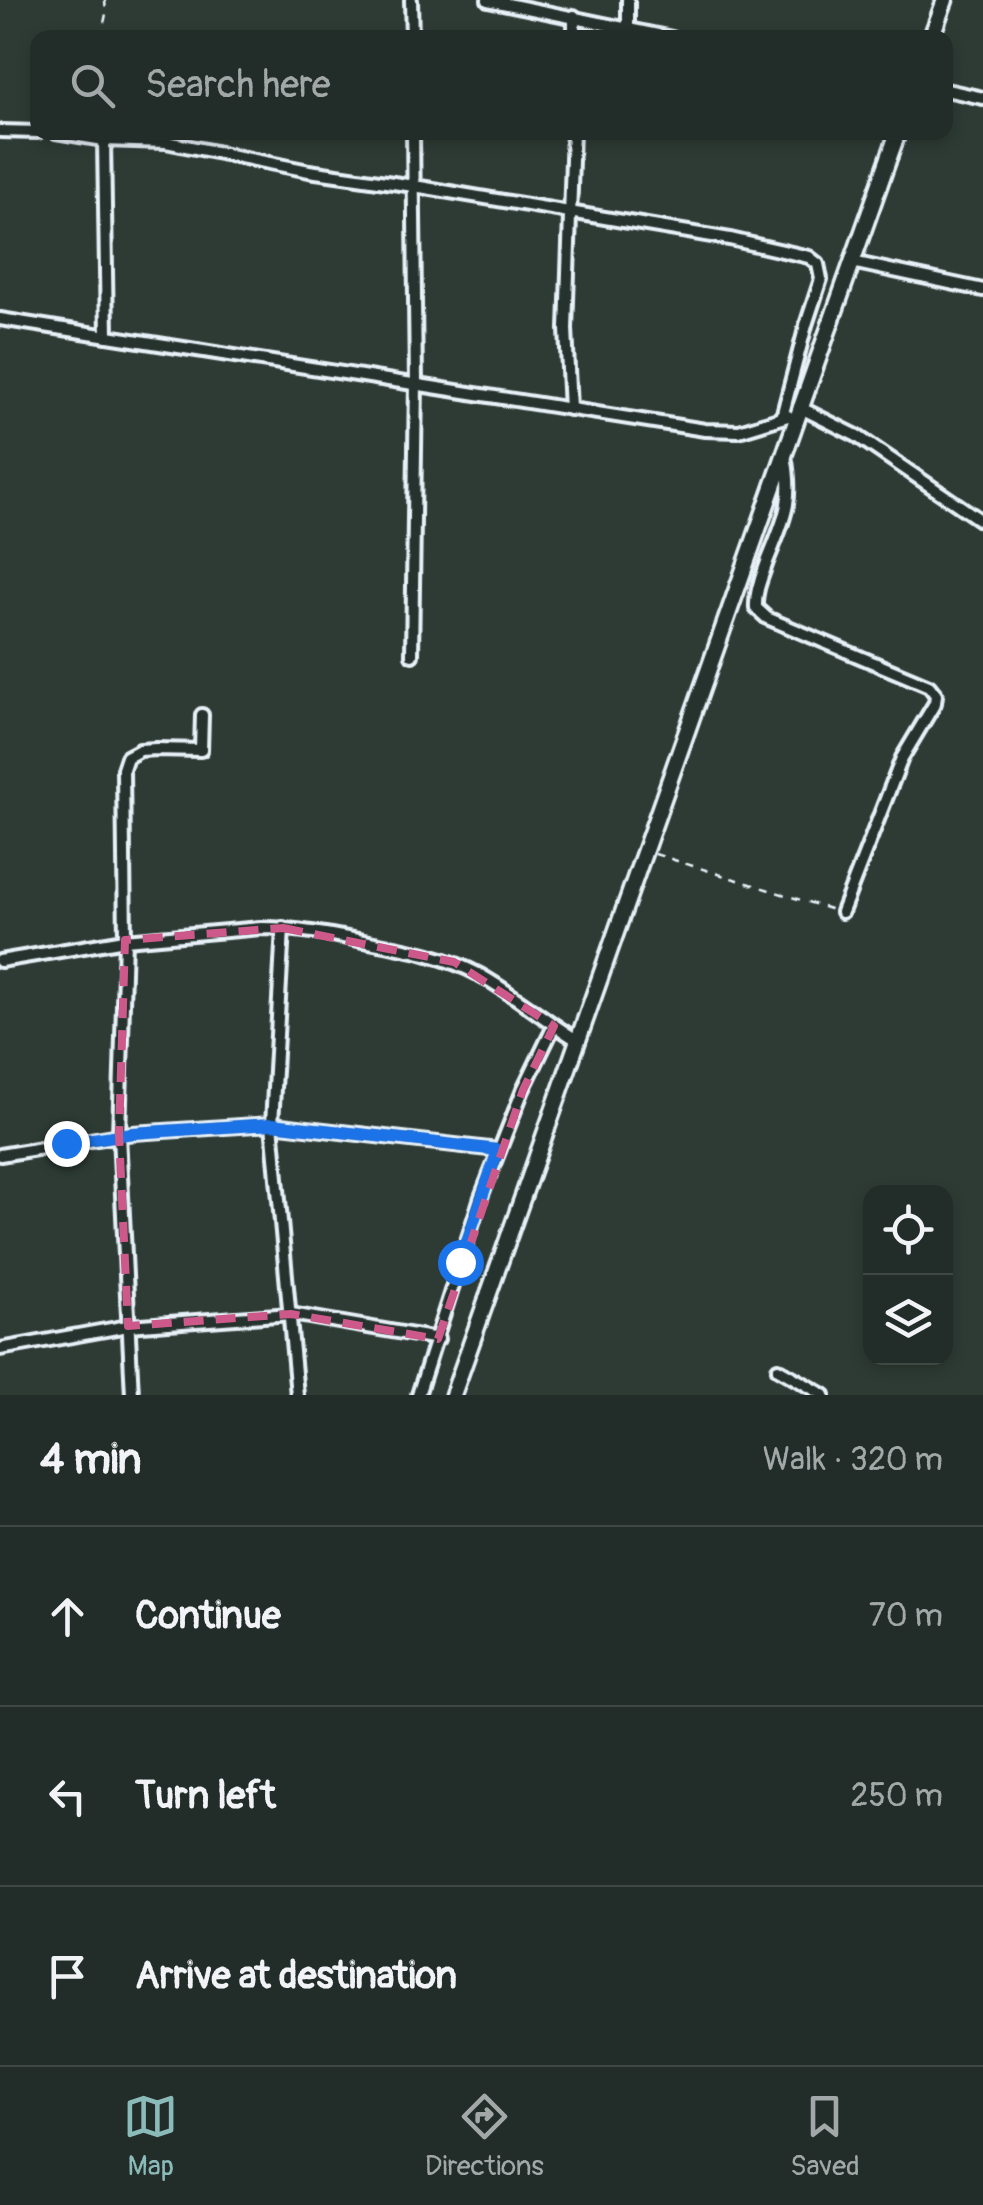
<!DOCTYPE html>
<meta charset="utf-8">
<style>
body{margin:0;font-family:Pangolin,sans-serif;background:#2a3430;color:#f1f3f6}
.controls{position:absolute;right:30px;bottom:30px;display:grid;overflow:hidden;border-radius:20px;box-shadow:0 5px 15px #0003}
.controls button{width:90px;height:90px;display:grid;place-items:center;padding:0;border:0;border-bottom:2px solid #3f4845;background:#222c28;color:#f1f3f6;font:50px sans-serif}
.stop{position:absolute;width:30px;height:30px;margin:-22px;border:8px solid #1a73e8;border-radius:50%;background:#fff}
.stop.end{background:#1a73e8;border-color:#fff;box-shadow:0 2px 10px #0008}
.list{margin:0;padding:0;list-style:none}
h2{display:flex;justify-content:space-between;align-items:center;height:130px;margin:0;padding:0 40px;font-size:42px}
h2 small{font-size:32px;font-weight:400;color:#a2a7a8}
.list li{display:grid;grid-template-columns:65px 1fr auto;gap:30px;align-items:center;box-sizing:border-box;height:180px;padding:0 40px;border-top:2px solid #3f4845}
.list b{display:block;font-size:38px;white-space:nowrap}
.list em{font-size:32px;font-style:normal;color:#a2a7a8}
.icon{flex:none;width:55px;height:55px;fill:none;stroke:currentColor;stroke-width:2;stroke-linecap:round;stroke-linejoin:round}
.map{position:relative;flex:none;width:983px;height:1395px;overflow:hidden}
.search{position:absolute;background:#222c28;box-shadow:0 5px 15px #0003;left:30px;right:30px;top:30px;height:110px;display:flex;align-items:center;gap:25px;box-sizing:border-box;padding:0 35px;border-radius:20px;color:#a2a7a8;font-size:38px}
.sheet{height:670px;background:#222c28}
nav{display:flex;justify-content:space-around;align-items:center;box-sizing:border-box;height:140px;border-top:2px solid #3f4845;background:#222c28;font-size:28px;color:#a2a7a8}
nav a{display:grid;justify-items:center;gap:5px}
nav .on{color:#8bbbb9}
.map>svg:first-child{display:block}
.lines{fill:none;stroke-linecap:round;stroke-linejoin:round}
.street-casing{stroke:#e8f1f8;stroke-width:18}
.secondary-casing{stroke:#e8f1f8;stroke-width:21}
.path{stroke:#e8f1f8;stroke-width:2.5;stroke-dasharray:8 8;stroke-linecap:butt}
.street{stroke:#26332d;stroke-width:10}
.secondary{stroke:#26332d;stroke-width:14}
.route{stroke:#1a73e8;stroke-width:12}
.marked{fill:none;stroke:#cd598a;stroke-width:8;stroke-dasharray:20 12;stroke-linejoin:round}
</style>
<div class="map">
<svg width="983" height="1395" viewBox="0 0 983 1395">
<rect width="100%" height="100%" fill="#2e3b35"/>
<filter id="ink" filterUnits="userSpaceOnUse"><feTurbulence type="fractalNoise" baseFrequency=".01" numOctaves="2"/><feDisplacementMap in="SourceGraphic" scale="20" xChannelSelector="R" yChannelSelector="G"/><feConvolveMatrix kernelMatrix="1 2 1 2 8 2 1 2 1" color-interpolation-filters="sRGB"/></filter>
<g filter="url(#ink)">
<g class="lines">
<g class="street-casing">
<g id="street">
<polyline points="411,0 412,38"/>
<polyline points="488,0 672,38"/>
<polyline points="628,0 628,28"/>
<polyline points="574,38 574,16"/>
<polyline points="946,90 983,98"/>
<polyline points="0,131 38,132"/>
<polyline points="56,132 104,140 166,142 309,171 414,186 730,239 809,257 818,264 821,279 806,325 782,417"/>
<polyline points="104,140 107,336"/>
<polyline points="852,262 983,290"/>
<polyline points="0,319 705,430 739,431 788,416"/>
<polyline points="799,407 857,436 983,522"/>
<polyline points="570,409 566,329 573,132"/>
<path d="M785,456c9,47 -1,63 -18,106 -5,15 -12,29 -11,46l11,10 162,68 7,9 -1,8 -33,55 -60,154"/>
<polyline points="412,655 416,383 413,132"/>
<polyline points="283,928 272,1124 297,1395"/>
<path d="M0,961l125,-21 136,-12c36,0 72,7 108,14 38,7 76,14 111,33 34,19 63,44 97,65"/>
<polyline points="0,1155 133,1133 272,1124 498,1150"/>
<polyline points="0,1349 128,1326 291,1314 438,1339"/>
<polyline points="778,1369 824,1395"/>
<polyline points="132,1395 119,1135 125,940 123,769 127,757 140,750 156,749 201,750 202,715"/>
<polyline points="418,1395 481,1197 523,1090 554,1026"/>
</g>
</g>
<g class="secondary-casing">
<g id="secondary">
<polyline points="931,38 945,0"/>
<polyline points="453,1395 898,132"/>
</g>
</g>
<g class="path">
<polyline points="101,38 106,14 105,0"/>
<polyline points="655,854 833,910"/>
</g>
<use href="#street" class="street"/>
<use href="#secondary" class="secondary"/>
</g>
</g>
<g class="lines" filter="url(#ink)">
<polyline class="route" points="66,1143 133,1133 272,1124 498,1150 460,1262"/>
</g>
<path class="marked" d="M283,928l171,34 100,64 -31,64 -85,249 -147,-25 -163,12 -9,-191 6,-195z"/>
</svg>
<div class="controls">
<button><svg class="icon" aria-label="locate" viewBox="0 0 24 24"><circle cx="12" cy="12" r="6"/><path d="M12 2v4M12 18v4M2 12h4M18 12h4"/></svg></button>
<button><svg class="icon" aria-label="layers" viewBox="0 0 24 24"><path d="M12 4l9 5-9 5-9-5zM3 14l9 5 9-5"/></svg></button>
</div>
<div class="stop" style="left:460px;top:1262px"></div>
<div class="stop end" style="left:66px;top:1143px"></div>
<div class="search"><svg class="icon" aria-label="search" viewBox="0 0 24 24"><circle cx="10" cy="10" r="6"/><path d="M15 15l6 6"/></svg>Search here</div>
</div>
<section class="sheet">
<h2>4 min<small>Walk · 320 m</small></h2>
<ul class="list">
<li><svg class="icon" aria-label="ahead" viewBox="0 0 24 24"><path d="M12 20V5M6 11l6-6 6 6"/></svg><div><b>Continue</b></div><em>70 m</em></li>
<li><svg class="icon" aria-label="left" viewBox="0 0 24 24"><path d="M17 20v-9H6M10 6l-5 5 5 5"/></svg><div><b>Turn left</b></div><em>250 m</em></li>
<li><svg class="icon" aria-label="arrive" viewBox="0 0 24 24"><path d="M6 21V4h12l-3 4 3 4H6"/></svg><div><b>Arrive at destination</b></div></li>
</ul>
</section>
<nav>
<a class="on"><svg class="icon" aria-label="map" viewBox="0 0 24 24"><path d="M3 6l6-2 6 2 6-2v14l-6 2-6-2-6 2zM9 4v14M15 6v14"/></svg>Map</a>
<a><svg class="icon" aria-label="directions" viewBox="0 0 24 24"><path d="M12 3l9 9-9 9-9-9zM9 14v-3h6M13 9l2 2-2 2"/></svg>Directions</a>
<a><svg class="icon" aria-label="saved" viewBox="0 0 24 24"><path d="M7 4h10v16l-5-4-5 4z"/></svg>Saved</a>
</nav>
